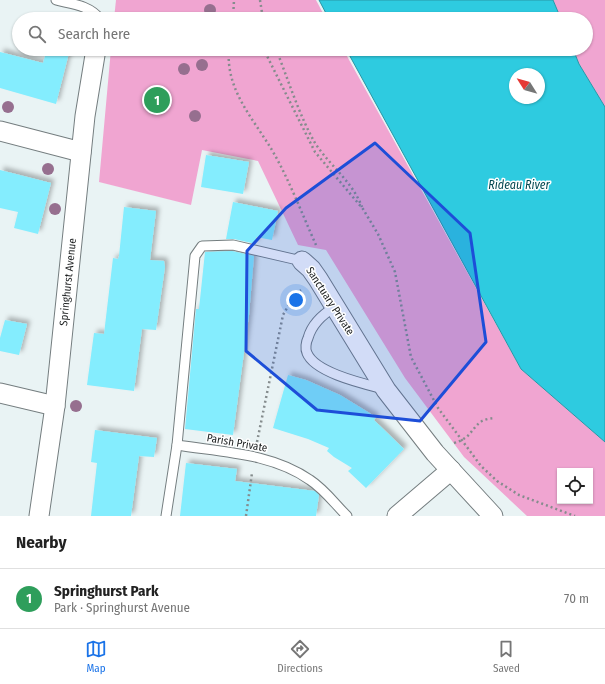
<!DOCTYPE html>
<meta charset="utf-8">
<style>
body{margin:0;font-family:"Fira Sans Condensed",sans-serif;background:#f6f6f6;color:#222}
.controls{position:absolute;right:12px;bottom:12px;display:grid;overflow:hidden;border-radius:0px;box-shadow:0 1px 3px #0004}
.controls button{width:36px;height:36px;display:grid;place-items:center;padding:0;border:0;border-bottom:1px solid #e0e0e0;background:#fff;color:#222;font:20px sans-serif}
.compass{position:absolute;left:509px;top:68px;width:36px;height:36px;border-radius:50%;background:#fff;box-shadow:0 1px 3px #0004;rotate:307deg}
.you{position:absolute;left:296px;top:300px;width:14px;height:14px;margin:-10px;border:3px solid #fff;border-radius:50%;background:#1a73e8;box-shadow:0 0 0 6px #1a73e833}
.badge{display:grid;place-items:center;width:26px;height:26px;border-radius:50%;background:#1a73e8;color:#fff;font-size:13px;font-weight:700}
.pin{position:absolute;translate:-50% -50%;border:2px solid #fff;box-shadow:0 1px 4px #0006}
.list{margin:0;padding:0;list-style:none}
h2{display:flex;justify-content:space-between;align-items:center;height:52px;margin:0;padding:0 16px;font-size:17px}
h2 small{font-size:13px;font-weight:400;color:#767676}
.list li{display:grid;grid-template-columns:26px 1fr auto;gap:12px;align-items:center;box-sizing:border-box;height:60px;padding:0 16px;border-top:1px solid #e0e0e0}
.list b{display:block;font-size:15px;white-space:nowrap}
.list p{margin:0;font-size:13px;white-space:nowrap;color:#767676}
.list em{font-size:13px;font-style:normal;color:#767676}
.icon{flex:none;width:22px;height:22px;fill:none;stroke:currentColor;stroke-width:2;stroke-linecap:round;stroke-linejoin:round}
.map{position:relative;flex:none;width:605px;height:516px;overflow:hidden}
.search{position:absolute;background:#fff;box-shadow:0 1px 3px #0004;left:12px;right:12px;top:12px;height:44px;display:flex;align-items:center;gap:10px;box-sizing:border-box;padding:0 14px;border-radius:22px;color:#767676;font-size:15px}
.sheet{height:112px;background:#fff}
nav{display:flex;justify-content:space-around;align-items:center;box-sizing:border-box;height:56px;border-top:1px solid #e0e0e0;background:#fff;font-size:11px;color:#767676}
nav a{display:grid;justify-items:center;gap:2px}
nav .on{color:#1a73e8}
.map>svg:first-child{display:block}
.green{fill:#f0a5d1;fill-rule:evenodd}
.water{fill:#2ecbe0;stroke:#2897a6;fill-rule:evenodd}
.building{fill:#84edfe;filter:url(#shadow)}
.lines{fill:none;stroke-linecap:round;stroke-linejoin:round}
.service-casing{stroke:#747d7f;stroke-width:11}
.minor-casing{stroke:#747d7f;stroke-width:21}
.path{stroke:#858c8d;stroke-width:2.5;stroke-dasharray:2 3;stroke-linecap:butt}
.service{stroke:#fff;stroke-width:9}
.minor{stroke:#fff;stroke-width:19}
.tree{fill:#966f8f}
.marked{fill:#1d4ed8;fill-opacity:0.2;stroke:#1d4ed8;stroke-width:3;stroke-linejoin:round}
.labels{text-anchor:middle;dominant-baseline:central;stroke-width:3;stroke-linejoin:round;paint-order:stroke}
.street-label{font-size:11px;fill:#1b1e1f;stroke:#fff}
.water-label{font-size:12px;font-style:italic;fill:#024750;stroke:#fff}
</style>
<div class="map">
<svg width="605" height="516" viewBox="0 0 605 516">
<defs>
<filter id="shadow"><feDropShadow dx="3.5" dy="-3.5" stdDeviation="2" flood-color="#0004"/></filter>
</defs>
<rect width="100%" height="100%" fill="#e9f3f4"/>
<g class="green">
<polygon points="116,0 316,0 326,19 114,19"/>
<polygon points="553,0 605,0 605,107 579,64 573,49 586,49 586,19 561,19"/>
<path d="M111,49h232l178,320 84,73v74h-78l-63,-59 -59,-79 -79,-128 -28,-5 -40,-84 -56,-11 -11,55 -92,-23zM560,471h30v30h-30z"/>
</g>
<g class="water">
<polygon points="319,0 553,0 561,19 329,19"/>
<path d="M346,49h227l6,15 26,43v335l-84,-73zM515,74h24v24h-24z"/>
</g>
<g class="building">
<polygon points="47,49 70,49 56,104 0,88 0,52 43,63"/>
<polygon points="206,155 249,162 243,194 201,187"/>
<polygon points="0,170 51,183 38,234 14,228 18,212 0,208"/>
<polygon points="233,202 278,211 272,240 256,237 256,244 234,239 226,239"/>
<polygon points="124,207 156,211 150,260 164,261 165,267 156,330 142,329 134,391 87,385 94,333 104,334 113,258 118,259 119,256"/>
<polygon points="232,251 254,256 249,315 233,435 185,429 196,309 199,309 205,252"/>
<polygon points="5,320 27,324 19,355 0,351 0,338"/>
<polygon points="288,375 306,380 340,395 376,417 374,420 404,449 366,488 348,471 352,468 334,457 327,451 329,448 308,439 273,428"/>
<polygon points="95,430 157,438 154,457 139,456 131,516 91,516 97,463 91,462"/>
<polygon points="186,463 237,469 235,481 315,491 319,495 316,516 180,516"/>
</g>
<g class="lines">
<g class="service-casing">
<g id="service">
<path d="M56,0c16,4 33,5 44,19"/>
<path d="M335,307c-12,7 -23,17 -27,31 -2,4 -3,11 -1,15 8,20 58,31 77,36"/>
<path d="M177,445c44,7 95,8 133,35 14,9 25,24 37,36"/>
<polyline points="166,516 177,445 195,256 202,246 233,245 302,261"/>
</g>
</g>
<g class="minor-casing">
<g id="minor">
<polyline points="0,131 81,152"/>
<polyline points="302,261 311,269 318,279 386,390 435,453 493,516"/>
<polyline points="0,393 55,406"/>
<polyline points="39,516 55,406 85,116 96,49"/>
<polyline points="397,516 451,470"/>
</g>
</g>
<g class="path">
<polyline points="260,0 263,19"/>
<polyline points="233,19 234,0"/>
<path d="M229,49c-4,44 29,74 48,110 15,28 26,57 39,86"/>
<polyline points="261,49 267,56 315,152 363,209 378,234 395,272 411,357 438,408 481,466 497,481 519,495 575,516"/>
<path d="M276,49c12,30 23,66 39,94 15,23 37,38 47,64"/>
<polyline points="257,442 283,315 295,294 301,290"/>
<path d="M454,443c18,-5 17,-15 28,-22 4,-2 10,-3 13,-3"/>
<polyline points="246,516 252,473"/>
</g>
<use href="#service" class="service"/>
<use href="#minor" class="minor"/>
</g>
<g class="tree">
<circle cx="210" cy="10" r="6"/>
<circle cx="202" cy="65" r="6"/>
<circle cx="184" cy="69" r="6"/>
<circle cx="8" cy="107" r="6"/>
<circle cx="195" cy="116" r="6"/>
<circle cx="48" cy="169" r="6"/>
<circle cx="55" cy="209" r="6"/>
<circle cx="76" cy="406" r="6"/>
</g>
<path class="marked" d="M375,143l95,90 16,109 -66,79 -103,-11 -71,-59 1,-100 39,-43z"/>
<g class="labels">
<g class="street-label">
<text transform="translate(68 282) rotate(-84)">Springhurst Avenue</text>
<text transform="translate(330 301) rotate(57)">Sanctuary Private</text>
<text transform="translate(237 443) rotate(10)">Parish Private</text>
</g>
<g class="water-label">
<text x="519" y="185">Rideau River</text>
</g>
</g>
</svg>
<div class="controls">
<button><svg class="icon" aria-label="locate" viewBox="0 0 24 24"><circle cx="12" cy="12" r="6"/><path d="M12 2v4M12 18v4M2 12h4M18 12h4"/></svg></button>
</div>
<svg class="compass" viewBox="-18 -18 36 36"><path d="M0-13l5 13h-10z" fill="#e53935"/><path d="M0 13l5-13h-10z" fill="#767676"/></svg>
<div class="you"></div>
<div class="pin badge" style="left:157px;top:100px;background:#2e9e5b">1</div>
<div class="search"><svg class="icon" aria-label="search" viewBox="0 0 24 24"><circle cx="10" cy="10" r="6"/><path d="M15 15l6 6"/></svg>Search here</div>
</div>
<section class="sheet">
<h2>Nearby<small></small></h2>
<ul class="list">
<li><span class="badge" style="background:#2e9e5b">1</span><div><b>Springhurst Park</b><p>Park · Springhurst Avenue</p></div><em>70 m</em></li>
</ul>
</section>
<nav>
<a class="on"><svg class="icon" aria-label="map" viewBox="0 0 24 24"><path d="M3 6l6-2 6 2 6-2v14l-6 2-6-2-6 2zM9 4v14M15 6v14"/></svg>Map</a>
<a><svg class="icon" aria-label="directions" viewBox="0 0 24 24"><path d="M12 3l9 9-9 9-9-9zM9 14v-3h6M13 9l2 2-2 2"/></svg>Directions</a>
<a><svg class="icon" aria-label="saved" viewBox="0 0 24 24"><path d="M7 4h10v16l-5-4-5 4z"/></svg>Saved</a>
</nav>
